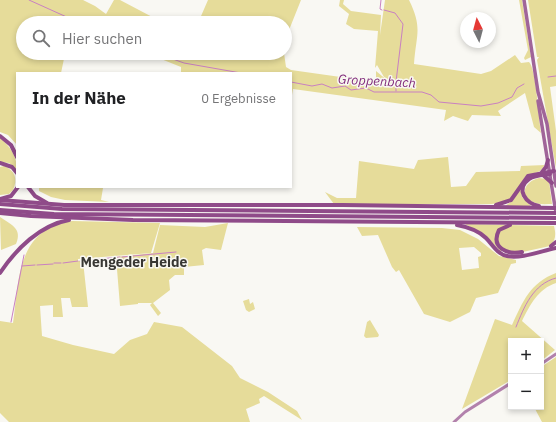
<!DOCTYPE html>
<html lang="de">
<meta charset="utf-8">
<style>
body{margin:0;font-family:"IBM Plex Sans",sans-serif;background:#f6f6f6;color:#202124}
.controls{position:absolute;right:12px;bottom:12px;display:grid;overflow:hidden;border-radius:0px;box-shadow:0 2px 6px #0003}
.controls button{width:36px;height:36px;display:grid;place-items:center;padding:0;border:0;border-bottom:1px solid #e0e0e0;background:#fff;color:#202124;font:20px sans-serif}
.compass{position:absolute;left:460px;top:12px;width:36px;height:36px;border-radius:50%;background:#fff;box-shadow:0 2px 6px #0003;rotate:354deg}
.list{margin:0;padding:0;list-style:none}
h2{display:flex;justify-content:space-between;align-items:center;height:52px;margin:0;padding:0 16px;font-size:17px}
h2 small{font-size:13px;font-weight:400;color:#757577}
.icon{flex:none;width:22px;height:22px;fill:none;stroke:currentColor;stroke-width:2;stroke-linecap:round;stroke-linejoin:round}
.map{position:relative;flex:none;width:556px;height:422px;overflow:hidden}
.search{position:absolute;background:#fff;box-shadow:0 2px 6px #0003;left:16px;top:16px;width:276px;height:44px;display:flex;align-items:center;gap:10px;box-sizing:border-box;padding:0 14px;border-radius:22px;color:#757577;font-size:15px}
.panel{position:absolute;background:#fff;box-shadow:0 2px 6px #0003;left:16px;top:72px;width:276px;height:116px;border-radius:0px}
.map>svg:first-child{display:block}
.green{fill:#e6dc9a;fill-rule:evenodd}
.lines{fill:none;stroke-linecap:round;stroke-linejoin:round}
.stream{stroke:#c980c1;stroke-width:1}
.secondary{stroke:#b281ac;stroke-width:3}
.primary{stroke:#a06599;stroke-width:3.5}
.highway{stroke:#8f4b89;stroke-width:4}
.labels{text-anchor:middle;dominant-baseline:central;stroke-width:3;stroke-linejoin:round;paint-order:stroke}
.water-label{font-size:13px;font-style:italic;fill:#7f2979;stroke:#f9f8f3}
.quarter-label{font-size:14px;font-weight:bold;fill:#383733;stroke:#f9f8f3}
</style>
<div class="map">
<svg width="556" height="422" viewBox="0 0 556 422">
<rect width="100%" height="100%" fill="#f9f8f3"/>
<g class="green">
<polygon points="0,0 83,0 95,6 106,14 114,0 120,0 158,20 156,23 70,23 63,20 63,23 23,23 23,53 65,54 61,73 17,73 17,145 8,135 0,132"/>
<polygon points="208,0 301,0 285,40 285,23 198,23"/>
<path d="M340,0h4l-1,4 8,7 30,4 -1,20 5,-35h24c14,29 7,34 5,64l67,10 10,-3 24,-16 6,8 8,-1c7,6 10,59 12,71l-7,-6 -9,-34 -27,18 3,5 -29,-1 -4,6 -15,-5 -9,5 2,-11 -153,-21 -2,12v-28h-110v-6l-35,-14h52l8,3 6,-3h72l2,14 5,3 85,12v-11l12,10 8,3 -12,-7 -7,-12 -2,3 3,-37 -24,-2 -8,-5 3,-10 -10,-8z"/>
<polygon points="519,0 522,0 531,57 525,60 524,58 528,50"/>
<polygon points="528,0 556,0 556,86 550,87 556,131 556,168 537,60 539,57 537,57"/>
<path d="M0,138c10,8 17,18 17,32l-8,-7 -9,-1z"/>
<polygon points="448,157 451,187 466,186 476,172 520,171 521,166 545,165 540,171 525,177 512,198 501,203 491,204 334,204 325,192 337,198 356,198 359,161 414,169 418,160"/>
<path d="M4,166c11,4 14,13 9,24l-4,4 -9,1v-28z"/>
<path d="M539,178l7,1 3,2 3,23c-6,0 -13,1 -19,-2 -15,-6 -8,-21 6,-24z"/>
<polygon points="39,187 103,188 101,200 109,202 65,200 51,197 39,191"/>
<polygon points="521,187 522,197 532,207 504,207 513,200"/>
<path d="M0,217c10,7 23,11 16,27l-15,6z"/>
<path d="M72,221l88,2 -9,30 -73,6v2h5l5,46h-16l-2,-9h-9l2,19h-10v-12l-13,1 2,30 31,9 41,9 16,-14 17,-6 7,-12 28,5 50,39 8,12 28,14 29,19 5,9 -38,-24 -5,3 1,4 -14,6 4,13h-241l-9,-9v-92l13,2c5,-33 3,-82 41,-97 5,-3 12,-4 18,-5z"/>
<polygon points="228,223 221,250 206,248 202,250 204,265 184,267 184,275 175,275 169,280 170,290 153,303 161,313 158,316 150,305 152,303 138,303 138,304 120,306 116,257 153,253 160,225 205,227"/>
<path d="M465,224l89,2c2,8 2,14 -4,20l-32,7 -17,-3v2l-15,-16z"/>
<path d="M357,227l85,1 18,2 18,9 21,17 17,4v3l-5,1 -13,29 -22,5 -6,14 -20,10 -26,-8 -25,-44 -3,2 -4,-5 -14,-32 -16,1zM474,247l7,6v3l-3,1 1,11 -17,2 -3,-22z"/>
<path d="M556,273v10c-18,6 -26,22 -34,38l33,29 -14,11v-20h-30v39l-49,29 33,-90 17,6c11,-24 18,-42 44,-52z"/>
<polygon points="249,299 250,304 253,302 255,309 249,312 246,310 243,301"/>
<polygon points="370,320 379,335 378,337 366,338 364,336 367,322"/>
<polygon points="556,357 556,422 542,422 534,407 541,407 541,367"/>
</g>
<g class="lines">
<g class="stream">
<polyline points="29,0 80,23"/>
<polyline points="381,0 380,9 382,10"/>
<polyline points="384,10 395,13 403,24 396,82"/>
<polyline points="156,53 184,63 241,73"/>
<polyline points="548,77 556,76"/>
<polyline points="291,82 312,86 322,84 332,88 345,86 351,90 366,88 374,92 422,92 431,95 439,102 481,106 498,103 512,97 517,88 524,84"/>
<polyline points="396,91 396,83"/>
<polyline points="122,257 176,252"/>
<polyline points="89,260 120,257"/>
<polyline points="80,261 85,261"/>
<polyline points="54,263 61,263"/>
<polyline points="63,263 78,261"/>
<polyline points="37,265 53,264"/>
<polyline points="22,266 35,265"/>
<polyline points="11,322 24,255"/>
<path d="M516,327c8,-20 17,-43 40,-49"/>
</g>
<g class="secondary">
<polyline points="541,364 556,354"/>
<polyline points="454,422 465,412 511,383"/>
</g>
<g class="primary">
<polyline points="524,0 538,92 547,124 556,186"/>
<polyline points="538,101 556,213"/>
</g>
<g class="highway">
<polyline points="0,136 11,145 17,157"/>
<polyline points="0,163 12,167 17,173"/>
<polyline points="542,172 546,167 548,160"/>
<polyline points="543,175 552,183"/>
<polyline points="28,187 35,196 47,203"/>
<polyline points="0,199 11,196 18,187"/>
<polyline points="0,200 64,205 343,205 556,208"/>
<polyline points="0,204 62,209 556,213"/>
<polyline points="496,205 511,200 528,176 554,171"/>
<path d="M539,206c-13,-2 -24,-17 -10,-27 6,-4 14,-4 21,-5"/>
<polyline points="0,210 54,214 556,218"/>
<polyline points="0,213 31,216 133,220 556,223"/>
<path d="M457,225c11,2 21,5 29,13 6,6 11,16 21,18 14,3 34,-5 49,-8"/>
<path d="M510,225l-11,5c-9,18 9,25 23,22"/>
<polyline points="551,246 556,242"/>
<path d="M0,273c16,-24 40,-48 69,-53"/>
</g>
</g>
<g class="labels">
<g class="water-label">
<text transform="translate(377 81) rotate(3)">Groppenbach</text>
</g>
<g class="quarter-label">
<text x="134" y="262">Mengeder Heide</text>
</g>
</g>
</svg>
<div class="controls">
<button>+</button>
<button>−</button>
</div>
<svg class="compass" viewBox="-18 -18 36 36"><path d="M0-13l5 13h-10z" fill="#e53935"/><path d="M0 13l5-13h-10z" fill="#757577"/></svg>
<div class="search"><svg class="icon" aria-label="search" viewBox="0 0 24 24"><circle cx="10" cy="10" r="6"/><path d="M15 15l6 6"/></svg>Hier suchen</div>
<section class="panel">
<h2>In der Nähe<small>0 Ergebnisse</small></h2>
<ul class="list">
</ul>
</section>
</div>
